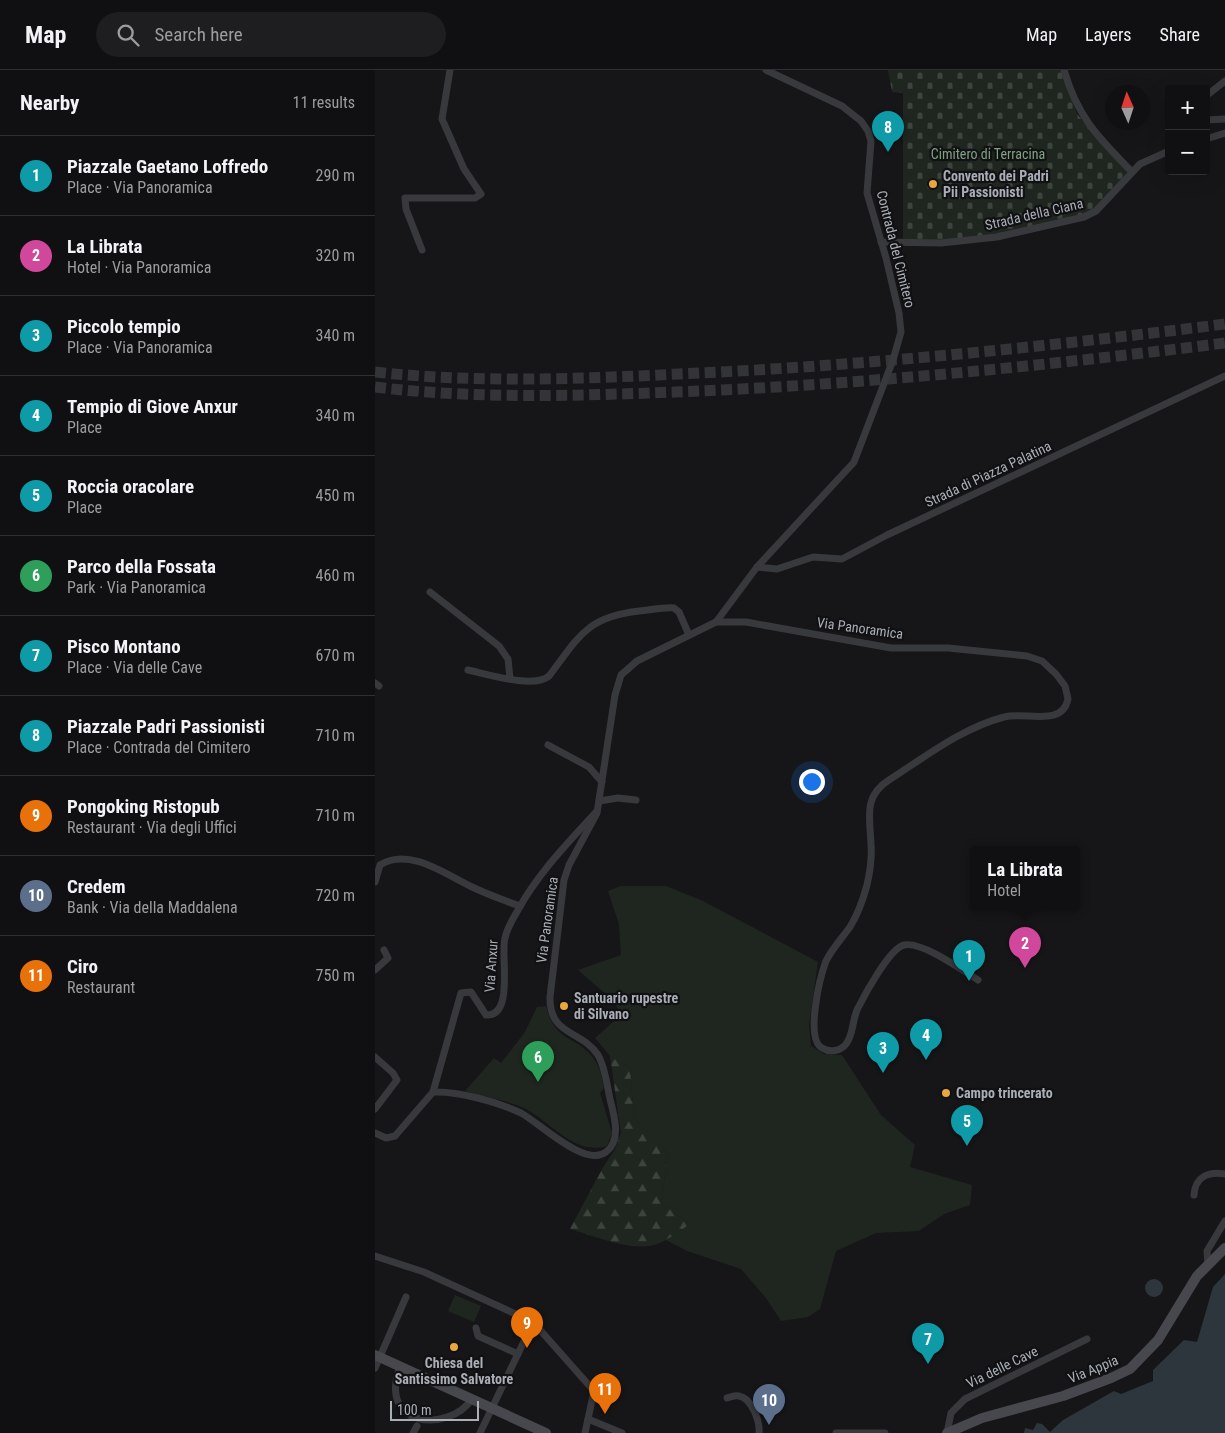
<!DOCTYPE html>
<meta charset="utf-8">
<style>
body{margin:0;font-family:"Roboto Condensed",sans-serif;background:#1e1e20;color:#f1f3f6}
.controls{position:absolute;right:15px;top:15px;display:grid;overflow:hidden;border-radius:5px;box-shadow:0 5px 20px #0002}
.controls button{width:45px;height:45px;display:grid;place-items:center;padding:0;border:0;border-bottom:1px solid #303032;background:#101012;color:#f1f3f6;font:25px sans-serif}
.compass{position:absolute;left:730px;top:15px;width:45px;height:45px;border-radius:50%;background:#101012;box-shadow:0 5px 20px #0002;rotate:357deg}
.scale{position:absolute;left:15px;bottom:12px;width:89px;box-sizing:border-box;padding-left:5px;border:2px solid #a9aeb7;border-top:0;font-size:14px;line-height:18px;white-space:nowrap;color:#a9aeb7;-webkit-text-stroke:4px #111113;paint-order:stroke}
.you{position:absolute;left:436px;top:711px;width:18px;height:18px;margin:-12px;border:4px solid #fff;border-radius:50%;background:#1a73e8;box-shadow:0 0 0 8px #1a73e833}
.badge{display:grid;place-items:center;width:32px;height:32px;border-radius:50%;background:#e9a73e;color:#fff;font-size:16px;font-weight:700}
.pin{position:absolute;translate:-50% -41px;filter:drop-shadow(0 1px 2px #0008)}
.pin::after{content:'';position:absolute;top:26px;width:18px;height:15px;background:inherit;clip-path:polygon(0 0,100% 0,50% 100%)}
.popup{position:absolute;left:595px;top:776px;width:110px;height:65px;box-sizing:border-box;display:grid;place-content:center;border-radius:5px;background:#101012;filter:drop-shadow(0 1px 4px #0005);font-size:16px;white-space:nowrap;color:#9c9d9f}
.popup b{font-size:19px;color:#f1f3f6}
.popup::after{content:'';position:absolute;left:50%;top:100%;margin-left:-10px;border:10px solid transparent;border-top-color:#101012}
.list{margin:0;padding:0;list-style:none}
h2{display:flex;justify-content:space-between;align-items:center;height:65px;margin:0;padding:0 20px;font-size:21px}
h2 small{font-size:16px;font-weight:400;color:#9c9d9f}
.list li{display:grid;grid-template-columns:32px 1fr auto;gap:15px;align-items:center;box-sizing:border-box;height:80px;padding:0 20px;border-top:1px solid #303032}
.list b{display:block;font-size:19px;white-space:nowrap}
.list p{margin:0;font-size:16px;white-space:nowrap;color:#9c9d9f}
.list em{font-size:16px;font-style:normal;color:#9c9d9f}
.icon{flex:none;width:28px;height:28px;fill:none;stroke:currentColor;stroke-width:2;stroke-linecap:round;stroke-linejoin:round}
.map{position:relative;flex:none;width:850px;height:1363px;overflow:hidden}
header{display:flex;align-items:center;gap:30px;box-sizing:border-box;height:70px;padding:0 25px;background:#101012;border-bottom:1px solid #303032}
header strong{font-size:24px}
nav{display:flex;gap:28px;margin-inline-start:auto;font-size:18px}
.search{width:350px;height:45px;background:#1e1e20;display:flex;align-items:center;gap:12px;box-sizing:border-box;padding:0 18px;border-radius:28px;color:#9c9d9f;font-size:19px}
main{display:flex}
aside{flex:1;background:#101012}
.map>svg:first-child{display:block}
.green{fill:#1f261f}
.forest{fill:url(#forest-firs)}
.cemetery{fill:url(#cemetery-stones)}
.water{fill:#2d363c}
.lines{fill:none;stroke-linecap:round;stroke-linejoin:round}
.trunk-tunnel{stroke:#333438;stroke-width:11;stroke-dasharray:11 5.5;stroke-linecap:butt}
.minor{stroke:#38393d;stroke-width:7}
.secondary{stroke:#46484d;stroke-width:10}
.poi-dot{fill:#e9a73e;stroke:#111113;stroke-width:2}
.labels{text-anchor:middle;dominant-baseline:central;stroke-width:4.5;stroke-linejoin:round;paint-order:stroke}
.park-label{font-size:14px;fill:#81a182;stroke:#111113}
.poi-label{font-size:14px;font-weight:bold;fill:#a9aeb7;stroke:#111113;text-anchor:start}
.street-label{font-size:14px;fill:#a9aeb7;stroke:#111113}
</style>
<header>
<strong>Map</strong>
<div class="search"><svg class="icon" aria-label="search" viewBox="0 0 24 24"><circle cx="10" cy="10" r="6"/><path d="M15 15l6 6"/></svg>Search here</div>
<nav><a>Map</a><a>Layers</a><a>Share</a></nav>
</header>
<main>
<aside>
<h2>Nearby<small>11 results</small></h2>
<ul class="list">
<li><span class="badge" style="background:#0f9aa8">1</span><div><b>Piazzale Gaetano Loffredo</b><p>Place · Via Panoramica</p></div><em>290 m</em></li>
<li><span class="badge" style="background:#d1479c">2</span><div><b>La Librata</b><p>Hotel · Via Panoramica</p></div><em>320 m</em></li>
<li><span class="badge" style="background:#0f9aa8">3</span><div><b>Piccolo tempio</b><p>Place · Via Panoramica</p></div><em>340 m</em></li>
<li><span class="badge" style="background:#0f9aa8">4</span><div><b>Tempio di Giove Anxur</b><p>Place</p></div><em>340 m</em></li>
<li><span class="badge" style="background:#0f9aa8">5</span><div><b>Roccia oracolare</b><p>Place</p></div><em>450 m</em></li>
<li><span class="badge" style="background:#2e9e5b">6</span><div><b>Parco della Fossata</b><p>Park · Via Panoramica</p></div><em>460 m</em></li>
<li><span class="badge" style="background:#0f9aa8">7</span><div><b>Pisco Montano</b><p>Place · Via delle Cave</p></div><em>670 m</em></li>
<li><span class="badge" style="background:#0f9aa8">8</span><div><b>Piazzale Padri Passionisti</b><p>Place · Contrada del Cimitero</p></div><em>710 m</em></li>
<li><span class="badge" style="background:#e8710a">9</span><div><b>Pongoking Ristopub</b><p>Restaurant · Via degli Uffici</p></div><em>710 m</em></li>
<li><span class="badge" style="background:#5c6f8a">10</span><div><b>Credem</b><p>Bank · Via della Maddalena</p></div><em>720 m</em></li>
<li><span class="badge" style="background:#e8710a">11</span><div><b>Ciro</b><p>Restaurant</p></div><em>750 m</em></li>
</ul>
</aside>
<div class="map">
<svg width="850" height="1363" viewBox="0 0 850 1363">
<defs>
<pattern id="forest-firs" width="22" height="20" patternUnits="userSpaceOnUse" patternTransform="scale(1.25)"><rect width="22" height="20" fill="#1f261f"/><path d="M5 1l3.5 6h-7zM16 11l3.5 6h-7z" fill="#3d433d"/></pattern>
<pattern id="cemetery-stones" width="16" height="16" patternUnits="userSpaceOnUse" patternTransform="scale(1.25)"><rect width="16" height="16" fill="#1f261f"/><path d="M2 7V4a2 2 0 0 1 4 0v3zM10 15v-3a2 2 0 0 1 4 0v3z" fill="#3d433d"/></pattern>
</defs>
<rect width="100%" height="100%" fill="#161618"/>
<g class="green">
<polygon points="246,816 291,816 328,831 443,892 434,955 436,976 449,984 467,985 506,1045 540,1075 535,1097 597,1115 595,1135 569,1144 544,1161 501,1163 461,1181 445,1239 433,1247 406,1251 391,1228 366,1199 312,1181 291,1170 315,1154 286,1133 293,1083 259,1048 255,998 235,986 220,968 246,945 238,930 203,900 246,885 244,854 233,821"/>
<path d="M171,936c9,38 30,28 48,53 6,7 8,20 10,29l-4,5 12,40 -5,13c-32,10 -55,-23 -81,-37 -18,-9 -42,-12 -61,-18l29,-33 7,5 24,-31 12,-25z"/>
<polygon points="80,1225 106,1236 99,1252 73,1241"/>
</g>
<path class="forest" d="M235,986l20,12 4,50 34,35 -7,50 29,21c-12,8 -26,20 -41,22 -26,3 -54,-10 -79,-17l32,-60 13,-20 6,-16z"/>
<polygon class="cemetery" points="513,0 687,0 702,44 753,101 715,145 633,167 580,175 528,174 528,23 517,22"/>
<g class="water">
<polygon points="850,1204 850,1363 649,1363 650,1358 658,1360 662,1353 667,1354 675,1362 688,1350 739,1321 746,1324 778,1311 778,1300 809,1270 822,1272 838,1217"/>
<circle cx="779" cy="1218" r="9"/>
</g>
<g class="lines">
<g class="trunk-tunnel">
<path d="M0,302c101,11 203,7 304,2 183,-8 365,-27 546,-50"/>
<path d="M0,317c99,12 200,9 300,5 184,-7 367,-26 550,-49"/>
</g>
<g class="minor">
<path d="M689,0c14,48 34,67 68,102"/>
<polyline points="831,26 850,11"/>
<polyline points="831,50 850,49"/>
<polyline points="831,69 850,63"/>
<polyline points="506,172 566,173 622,167 709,147 721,141 765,94 794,81"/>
<polyline points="47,180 31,139 30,128 100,128 106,124 89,99 67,49 75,0"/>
<polyline points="382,497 402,499 438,487 467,489 512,465 850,306"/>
<polyline points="55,522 124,576 133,589 135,608"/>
<polyline points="341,552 382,497 479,392 518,290 526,262 524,243 511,188 492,123 496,71 493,61 486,51 467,36 391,0"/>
<path d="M93,600c19,4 66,19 81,6 30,-39 37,-59 90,-65 12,-1 24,-4 35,-3l5,4 10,23"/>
<polyline points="0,613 4,616"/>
<polyline points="173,675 214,697 227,712"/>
<polyline points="224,731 243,728 261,730"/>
<path d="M0,812l5,-17c29,-18 65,9 90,21 16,8 33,14 50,20"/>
<polyline points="0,900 13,888 9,880"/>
<polyline points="0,987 18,1003 22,1010 0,1039"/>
<path d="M58,1022c25,-1 65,10 88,21 20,11 64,55 85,39 16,-12 8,-37 4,-53 -3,-14 -5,-32 -12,-44 -16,-25 -49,-19 -48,-58l14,-117 5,-15 28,-52 18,-118 6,-20 16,-14 79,-39h30l145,26h57l79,8 15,5 14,13 9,12 3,13c-6,29 -43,12 -64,18 -42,11 -79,40 -115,63 -26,16 -19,38 -18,64 1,14 -1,28 -4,41 -4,15 -9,29 -17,42 -8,11 -18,22 -24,34 -6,16 -21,77 -4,87 8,5 19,3 24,-4 8,-10 6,-25 12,-36 7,-14 32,-60 46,-63 18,-4 58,25 74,35"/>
<path d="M0,1063l11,5 9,-2 38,-44 28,-99 10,-1 15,23c29,2 14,-62 19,-77 2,-10 8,-19 13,-28 21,-38 49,-66 78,-98"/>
<path d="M819,1125c1,-18 14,-24 31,-21"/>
<polyline points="0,1186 49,1202 158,1252 219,1321 210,1363"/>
<polyline points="833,1195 832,1181 850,1151"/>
<polyline points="101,1258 103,1266 143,1284"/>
<path d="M25,1297c-23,61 49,66 72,32"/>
<polyline points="0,1298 31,1227"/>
<path d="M352,1328c4,-1 8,-3 12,-2 13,2 21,26 20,37"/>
<polyline points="213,1349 247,1363"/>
<polyline points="38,1363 42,1356"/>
<polyline points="105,1363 152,1265"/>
<polyline points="461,1363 510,1363"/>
<polyline points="572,1363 576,1343 590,1329 712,1269"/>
</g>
<g class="secondary">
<polyline points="0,1285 171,1363"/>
<polyline points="572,1363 607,1348 688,1326 736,1308 755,1299 783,1270 822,1206 850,1178"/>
</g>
</g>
<g class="poi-dot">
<circle cx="558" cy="114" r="5"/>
<circle cx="189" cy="936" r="5"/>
<circle cx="571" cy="1023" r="5"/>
<circle cx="79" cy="1277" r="5"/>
</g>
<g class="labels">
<g class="park-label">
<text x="613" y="84">Cimitero di Terracina</text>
</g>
<g class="poi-label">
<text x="568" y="106">Convento dei Padri<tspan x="568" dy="16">Pii Passionisti</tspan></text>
<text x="199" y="928">Santuario rupestre<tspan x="199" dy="16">di Silvano</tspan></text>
<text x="581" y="1023">Campo trincerato</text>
<text x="79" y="1293" text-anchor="middle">Chiesa del<tspan x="79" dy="16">Santissimo Salvatore</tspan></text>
</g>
<g class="street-label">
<text transform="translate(659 144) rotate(-13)">Strada della Ciana</text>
<text transform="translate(521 179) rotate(76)">Contrada del Cimitero</text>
<text transform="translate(613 404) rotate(-25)">Strada di Piazza Palatina</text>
<text transform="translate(485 558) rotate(8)">Via Panoramica</text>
<text transform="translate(172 850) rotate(-82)">Via Panoramica</text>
<text transform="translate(116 896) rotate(-86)">Via Anxur</text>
<text transform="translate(627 1297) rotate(-26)">Via delle Cave</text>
<text transform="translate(718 1299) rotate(-22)">Via Appia</text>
</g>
</g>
</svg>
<div class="controls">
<button>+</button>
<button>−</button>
</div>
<svg class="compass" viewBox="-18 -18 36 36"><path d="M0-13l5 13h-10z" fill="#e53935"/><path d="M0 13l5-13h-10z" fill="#9c9d9f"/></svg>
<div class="scale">100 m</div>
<div class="you"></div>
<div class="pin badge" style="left:594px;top:911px;background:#0f9aa8">1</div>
<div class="pin badge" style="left:650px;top:898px;background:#d1479c">2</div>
<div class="popup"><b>La Librata</b>Hotel</div>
<div class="pin badge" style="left:508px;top:1003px;background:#0f9aa8">3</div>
<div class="pin badge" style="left:551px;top:990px;background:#0f9aa8">4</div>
<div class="pin badge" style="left:592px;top:1076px;background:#0f9aa8">5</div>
<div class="pin badge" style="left:163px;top:1012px;background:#2e9e5b">6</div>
<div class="pin badge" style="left:553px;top:1294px;background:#0f9aa8">7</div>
<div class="pin badge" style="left:513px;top:82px;background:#0f9aa8">8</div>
<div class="pin badge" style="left:152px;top:1278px;background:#e8710a">9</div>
<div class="pin badge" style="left:394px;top:1355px;background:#5c6f8a">10</div>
<div class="pin badge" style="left:230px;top:1344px;background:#e8710a">11</div>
</div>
</main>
